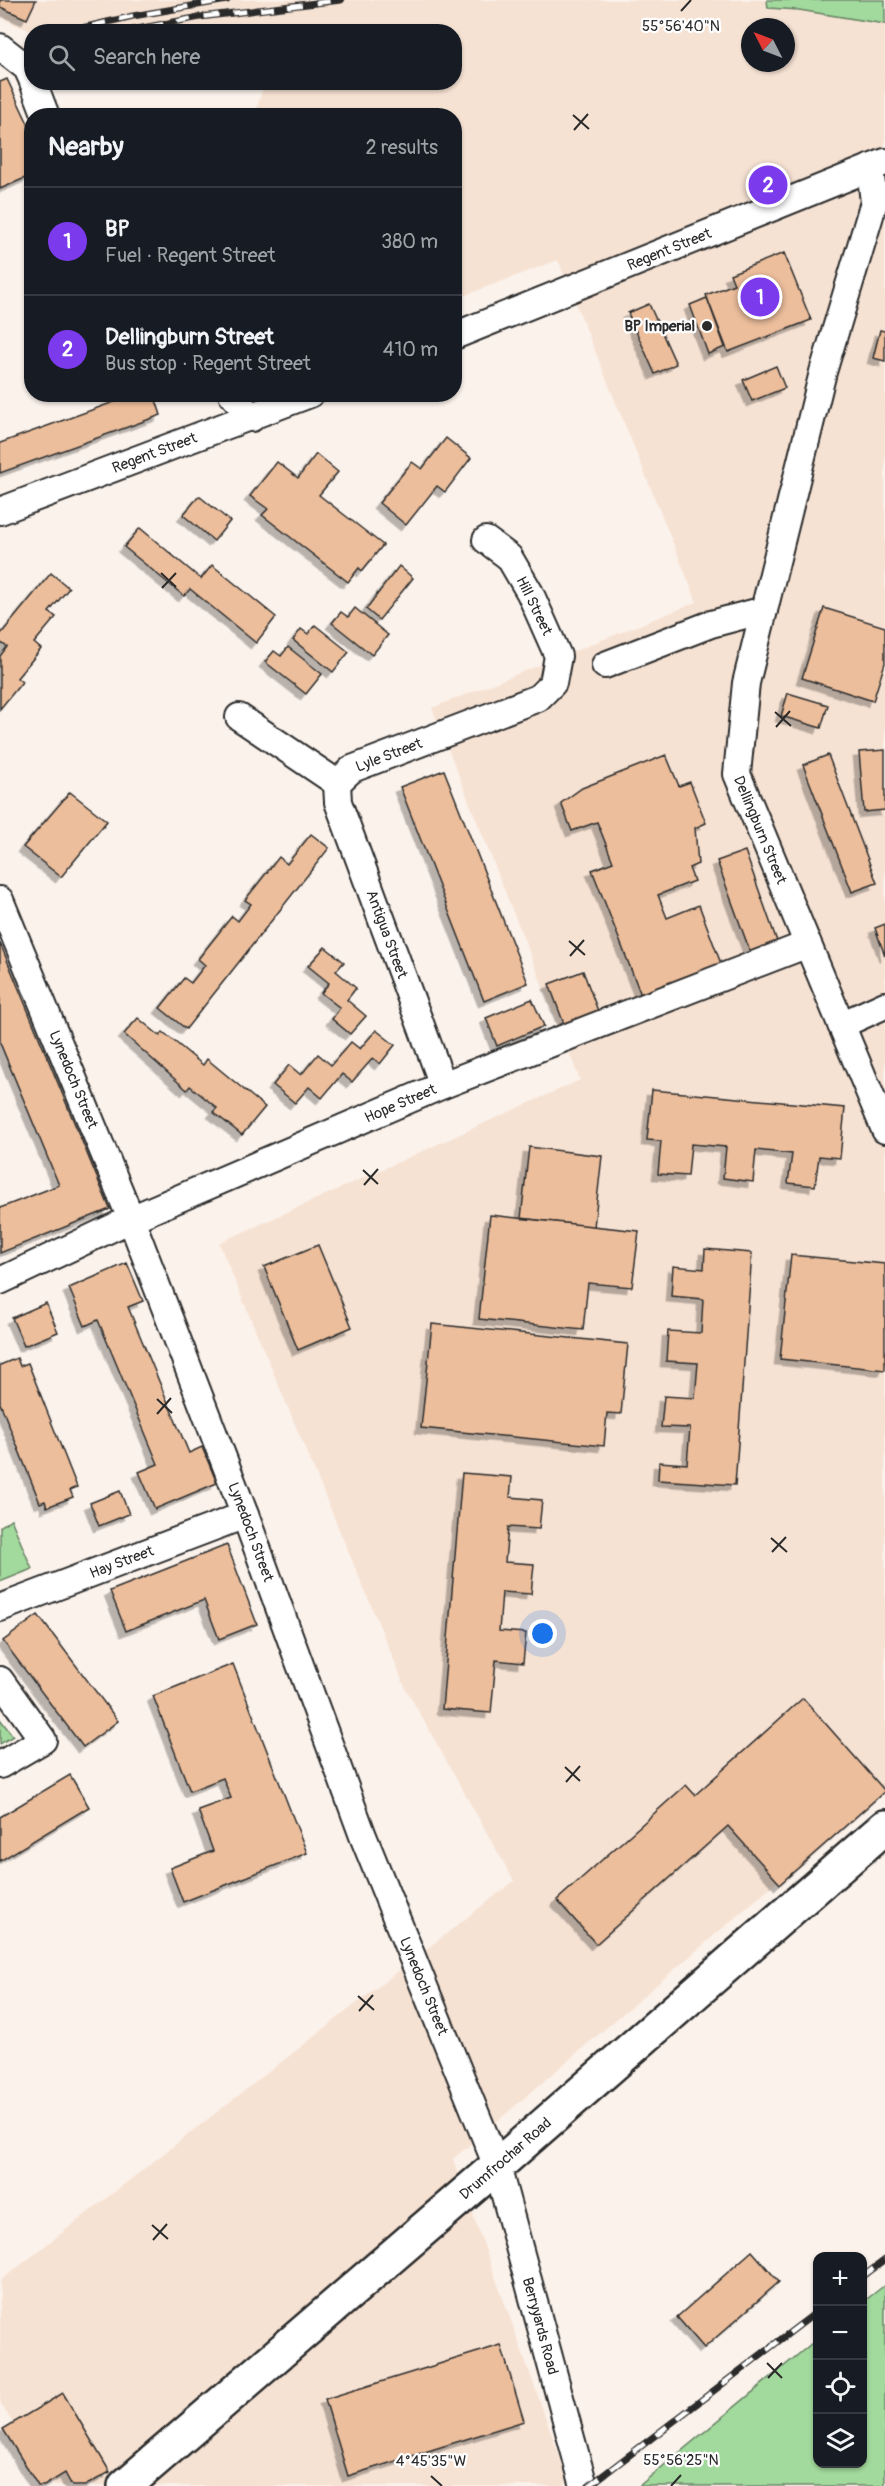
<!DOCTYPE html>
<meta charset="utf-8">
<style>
body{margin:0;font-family:Pangolin,sans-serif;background:#242831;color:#f1f3f6}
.controls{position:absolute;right:18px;bottom:18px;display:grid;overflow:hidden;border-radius:12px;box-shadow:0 2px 4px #0004}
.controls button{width:54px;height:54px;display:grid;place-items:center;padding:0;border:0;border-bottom:2px solid #363941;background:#171b24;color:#f1f3f6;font:30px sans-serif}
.compass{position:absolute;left:741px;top:18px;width:54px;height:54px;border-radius:50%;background:#171b24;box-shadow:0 2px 4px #0004;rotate:312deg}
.you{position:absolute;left:543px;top:1634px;width:21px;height:21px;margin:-15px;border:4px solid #fff;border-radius:50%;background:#1a73e8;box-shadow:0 0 0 9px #1a73e833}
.badge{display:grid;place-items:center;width:39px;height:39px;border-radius:50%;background:#7c3aed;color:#fff;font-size:20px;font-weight:700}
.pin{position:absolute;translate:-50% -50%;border:3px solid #fff;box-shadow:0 2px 6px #0006}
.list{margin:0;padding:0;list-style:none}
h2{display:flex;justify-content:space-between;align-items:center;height:78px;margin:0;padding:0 24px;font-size:26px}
h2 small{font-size:20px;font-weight:400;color:#9ea1a6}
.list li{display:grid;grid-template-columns:39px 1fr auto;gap:18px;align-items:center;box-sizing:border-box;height:108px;padding:0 24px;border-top:2px solid #363941}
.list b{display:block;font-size:22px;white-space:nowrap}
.list p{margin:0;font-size:20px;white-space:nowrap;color:#9ea1a6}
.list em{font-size:20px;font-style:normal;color:#9ea1a6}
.icon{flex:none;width:33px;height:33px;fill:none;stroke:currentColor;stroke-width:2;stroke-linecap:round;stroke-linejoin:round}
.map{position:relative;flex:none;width:885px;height:2486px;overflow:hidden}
.search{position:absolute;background:#171b24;box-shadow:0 2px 4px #0004;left:24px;top:24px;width:438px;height:66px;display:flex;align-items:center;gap:15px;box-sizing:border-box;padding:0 21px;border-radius:24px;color:#9ea1a6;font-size:22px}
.panel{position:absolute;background:#171b24;box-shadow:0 2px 4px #0004;left:24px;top:108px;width:438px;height:294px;border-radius:24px}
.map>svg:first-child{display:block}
.built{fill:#f6e2d3;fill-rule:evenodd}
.green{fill:#a2d99c;stroke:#668264;stroke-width:1.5}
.building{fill:#ecbe9c;stroke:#2b2b2b;stroke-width:1.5;filter:url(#shadow)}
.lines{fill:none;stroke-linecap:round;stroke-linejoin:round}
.minor-casing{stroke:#2b2b2b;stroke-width:30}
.secondary-casing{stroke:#2b2b2b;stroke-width:38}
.minor{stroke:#fff;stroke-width:26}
.secondary{stroke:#fff;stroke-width:33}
.rail-casing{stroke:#2b2b2b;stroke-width:7}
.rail{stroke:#fff;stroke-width:4.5;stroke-dasharray:14;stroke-linecap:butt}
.ticks{fill:none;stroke:#2b2b2b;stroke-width:2}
.poi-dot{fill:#2b2b2b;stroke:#fff;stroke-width:2}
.labels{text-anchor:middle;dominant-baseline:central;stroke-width:4.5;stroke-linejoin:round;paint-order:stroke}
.street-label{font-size:15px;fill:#2b2b2b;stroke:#fff}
.poi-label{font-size:15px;font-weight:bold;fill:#2b2b2b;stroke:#fff;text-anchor:end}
.ticks-label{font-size:15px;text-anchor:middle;fill:#2b2b2b;stroke:#fff;stroke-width:4.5;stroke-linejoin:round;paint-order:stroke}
</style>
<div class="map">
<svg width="885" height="2486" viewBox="0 0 885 2486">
<defs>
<filter id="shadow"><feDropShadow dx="-5.5" dy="5.5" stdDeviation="0" flood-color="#0004"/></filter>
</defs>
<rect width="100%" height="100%" fill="#fbf2eb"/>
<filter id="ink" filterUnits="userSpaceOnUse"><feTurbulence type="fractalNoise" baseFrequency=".0167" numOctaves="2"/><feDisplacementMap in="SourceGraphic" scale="12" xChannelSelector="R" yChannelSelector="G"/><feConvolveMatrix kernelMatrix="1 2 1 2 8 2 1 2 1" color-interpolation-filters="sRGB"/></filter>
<g filter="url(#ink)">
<path class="built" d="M0,0h767l1,8 31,2 86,14v1765l-432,370 115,321 -5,6h-509l-54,-83v-122l514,-400 -108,-192 -187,-446 361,-163 -148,-372 265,-106 -139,-342 -103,39 -1,-183 -199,-1 9,-32 190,-1v-50h-422l-32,-15zM750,27h36v36h-36z"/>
<g class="green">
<polygon points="767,0 885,0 885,24 799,10 768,8"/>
<polygon points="11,1519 32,1569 0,1582 0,1527"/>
<polygon points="0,1719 13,1736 0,1744"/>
<polygon points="885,2285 885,2486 639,2486 817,2339 818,2464 862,2464 863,2302"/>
</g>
<g class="building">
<polygon points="0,0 36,0 27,19 0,7"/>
<polygon points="7,79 32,132 32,175 0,189 0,82"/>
<polygon points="784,253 811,320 728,352 706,295 734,284 730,274"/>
<polygon points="707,298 725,347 708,354 690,305"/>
<polygon points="649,304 676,364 655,374 628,313"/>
<polygon points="880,330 885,331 885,361 873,358"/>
<polygon points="776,366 785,388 752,401 743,380"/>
<polygon points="124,394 154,394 161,415 0,473 0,443 125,398"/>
<polygon points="446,438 471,458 445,492 437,486 406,525 379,503 412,462 422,469"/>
<polygon points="316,454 338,472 319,495 383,545 362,571 359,568 348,582 262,515 268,509 250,496 277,462 298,478"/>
<polygon points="199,496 230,521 214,541 183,515"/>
<polygon points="140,528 201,579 212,565 276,617 256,643 190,589 184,596 124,547"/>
<polygon points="399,566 413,578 379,620 366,609"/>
<polygon points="51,573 69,588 49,612 56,617 34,643 41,649 17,678 22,682 0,709 0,656 7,647 0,642 0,635"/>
<polygon points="355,608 388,635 372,655 332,623 341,612 348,617"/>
<polygon points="824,608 885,627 885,663 873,701 802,678"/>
<polygon points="315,625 349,652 333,672 293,640 301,629 308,634"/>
<polygon points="288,647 322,674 306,694 265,662 274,651 281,656"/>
<polygon points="788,693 828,705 821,728 781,716"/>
<polygon points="885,750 885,810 864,812 859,752"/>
<polygon points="666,755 679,786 690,782 706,823 695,828 698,864 689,868 694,881 658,895 667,918 699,905 723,969 643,1000 592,870 613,862 597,822 572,831 561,803 582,788"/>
<polygon points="828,755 877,883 852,892 803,765"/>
<polygon points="444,770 528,983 484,1001 400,787"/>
<polygon points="70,792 107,821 61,877 23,847"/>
<polygon points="311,834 329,848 186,1029 160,1008 184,978 191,983 205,965 198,959 232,916 238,921 251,904 245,900 279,857 287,864"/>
<polygon points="745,851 779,947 752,957 717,861"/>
<polygon points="885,924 885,956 875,928"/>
<polygon points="0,943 110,1209 0,1253 0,1208 59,1185 0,1043"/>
<polygon points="325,947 344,962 336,971 356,988 347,1000 366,1016 350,1034 332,1019 340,1008 321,993 329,983 308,966"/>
<polygon points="583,971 601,1019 567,1032 549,984"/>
<polygon points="532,999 544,1026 497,1046 486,1018"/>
<polygon points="138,1018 160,1036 163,1032 203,1065 207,1059 265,1107 242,1135 213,1112 217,1108 190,1086 187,1090 124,1034"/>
<polygon points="376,1030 395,1045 380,1064 373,1058 352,1082 342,1074 322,1098 309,1087 295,1103 273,1085 289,1065 301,1075 318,1054 331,1065 351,1042 360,1049"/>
<polygon points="652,1090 845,1108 840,1158 819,1156 815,1186 788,1183 792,1154 756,1150 753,1182 723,1178 726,1147 691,1144 688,1176 658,1174 661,1141 647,1140"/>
<polygon points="529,1147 602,1156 594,1227 521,1218"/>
<polygon points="490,1215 639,1231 632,1287 588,1283 583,1330 479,1319"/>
<polygon points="318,1245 352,1327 298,1350 264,1267"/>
<polygon points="705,1249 752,1253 735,1485 658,1480 659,1462 687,1464 690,1428 661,1427 664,1396 695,1398 698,1363 666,1361 668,1331 701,1333 703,1299 671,1296 673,1266 704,1269"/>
<polygon points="791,1255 885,1264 885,1370 780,1359"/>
<polygon points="127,1263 143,1301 128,1307 189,1453 202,1447 217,1483 155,1509 139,1472 158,1464 98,1320 85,1326 69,1288"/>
<polygon points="46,1303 58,1332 24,1346 12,1318"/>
<polygon points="432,1324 628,1344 621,1414 607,1413 604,1446 421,1428"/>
<polygon points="17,1358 20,1366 28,1363 77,1487 70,1490 73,1497 47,1507 45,1501 40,1503 0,1403 0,1365"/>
<polygon points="462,1473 512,1477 510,1497 542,1500 539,1529 508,1527 505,1562 534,1564 531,1594 502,1592 499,1631 526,1633 523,1663 496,1660 491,1713 442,1709"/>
<polygon points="120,1491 129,1514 99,1526 90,1503"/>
<polygon points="227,1545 257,1624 219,1639 204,1600 126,1631 110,1591"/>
<polygon points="38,1615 118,1721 83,1747 3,1641"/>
<polygon points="233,1664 307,1853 183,1902 170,1868 213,1851 198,1810 231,1798 223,1778 190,1791 153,1696"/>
<polygon points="803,1698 885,1791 780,1884 728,1826 596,1944 557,1900 686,1785 695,1795"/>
<polygon points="70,1775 89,1807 0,1861 0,1817"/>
<polygon points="752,2251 779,2282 704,2348 677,2317"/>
<polygon points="501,2345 524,2421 348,2476 325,2399"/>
<polygon points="63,2393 110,2472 85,2486 72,2486 65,2473 44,2486 38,2486 3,2429"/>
</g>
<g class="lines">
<g class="minor-casing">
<g id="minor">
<polyline points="0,47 27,68 32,79"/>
<polyline points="33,82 46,116"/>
<path id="s1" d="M870,168l4,34 -51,170 -77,311 -9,91 148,356"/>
<path id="s2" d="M454,336l431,-174"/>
<polyline points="232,394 252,418"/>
<path id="s3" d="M0,511l310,-117"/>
<polyline points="605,665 711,624 764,610"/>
<path id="s4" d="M239,717l98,66 15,-14 186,-71 15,-15 5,-27 -28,-63 -21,-36 -23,-17"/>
<path id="s5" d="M337,783l1,19 105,283"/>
<path id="s6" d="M0,900l131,319 114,296 118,321 134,330 87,320"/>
<polyline points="841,1025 885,1005"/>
<path id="s7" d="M0,1281l131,-62 312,-134 365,-141"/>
<path id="s8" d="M0,1608l245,-93"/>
<polyline points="0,1680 43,1740 0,1765"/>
</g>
</g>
<g class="secondary-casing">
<g id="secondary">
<path id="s9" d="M125,2486l372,-320 388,-339"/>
</g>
</g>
<use href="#minor" class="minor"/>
<use href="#secondary" class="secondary"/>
<g class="rail-casing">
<g id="rail">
<polyline points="65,32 133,16 227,0"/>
<polyline points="122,32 200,17 341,0"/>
<polyline points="862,2277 885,2260"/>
<polyline points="589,2486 818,2311"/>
</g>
</g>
<use href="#rail" class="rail"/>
</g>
</g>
<path class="ticks" d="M681,11l10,-11M573,115l16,14M574,130l14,-16M161,573l15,14M162,588l14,-15M775,712l16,14M776,727l14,-16M569,941l16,14M570,956l14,-16M363,1170l15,14M364,1185l14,-16M157,1399l15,14M157,1414l14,-16M771,1538l16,14M772,1552l14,-15M565,1767l15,14M566,1782l14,-16M358,1996l16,14M359,2011l14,-16M152,2225l16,14M153,2240l14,-16M767,2363l15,15M768,2378l14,-15M431,2476l11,10M671,2486l10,-11"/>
<circle class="poi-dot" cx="707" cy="326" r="6"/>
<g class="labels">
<g class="street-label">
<text stroke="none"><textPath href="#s2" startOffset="232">Regent Street</textPath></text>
<text stroke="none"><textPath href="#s3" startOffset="165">Regent Street</textPath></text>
<text transform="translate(534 606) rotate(64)">Hill Street</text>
<text stroke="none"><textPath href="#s4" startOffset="178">Lyle Street</textPath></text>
<text stroke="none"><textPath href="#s1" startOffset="684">Dellingburn Street</textPath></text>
<text stroke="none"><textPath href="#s5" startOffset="160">Antigua Street</textPath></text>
<text stroke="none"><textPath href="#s6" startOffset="194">Lynedoch Street</textPath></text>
<text stroke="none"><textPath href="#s7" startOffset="438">Hope Street</textPath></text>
<text stroke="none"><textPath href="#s6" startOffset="680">Lynedoch Street</textPath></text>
<text stroke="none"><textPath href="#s8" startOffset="130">Hay Street</textPath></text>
<text stroke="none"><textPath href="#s6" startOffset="1166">Lynedoch Street</textPath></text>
<text stroke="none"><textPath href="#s9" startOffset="502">Drumfrochar Road</textPath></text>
<text stroke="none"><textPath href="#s6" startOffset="1526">Berryyards Road</textPath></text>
</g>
<g class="poi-label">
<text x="695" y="326">BP Imperial</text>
</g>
</g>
<g class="ticks-label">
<text x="681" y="31">55°56'40"N</text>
<text x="681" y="2465">55°56'25"N</text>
<text x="431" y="2466">4°45'35"W</text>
</g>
</svg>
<div class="controls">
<button>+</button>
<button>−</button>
<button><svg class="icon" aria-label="locate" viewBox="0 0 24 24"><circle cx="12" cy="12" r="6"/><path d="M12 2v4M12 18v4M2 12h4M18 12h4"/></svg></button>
<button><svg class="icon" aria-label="layers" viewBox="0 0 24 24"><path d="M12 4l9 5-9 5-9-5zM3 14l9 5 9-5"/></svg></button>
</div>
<svg class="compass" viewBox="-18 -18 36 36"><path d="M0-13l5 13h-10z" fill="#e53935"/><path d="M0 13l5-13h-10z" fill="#9ea1a6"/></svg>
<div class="you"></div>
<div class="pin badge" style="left:760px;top:297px">1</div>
<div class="pin badge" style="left:768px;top:185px">2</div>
<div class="search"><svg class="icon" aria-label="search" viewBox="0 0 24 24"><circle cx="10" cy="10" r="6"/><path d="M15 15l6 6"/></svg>Search here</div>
<section class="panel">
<h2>Nearby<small>2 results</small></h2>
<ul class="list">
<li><span class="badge">1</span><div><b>BP</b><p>Fuel · Regent Street</p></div><em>380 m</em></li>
<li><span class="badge">2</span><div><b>Dellingburn Street</b><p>Bus stop · Regent Street</p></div><em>410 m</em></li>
</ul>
</section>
</div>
